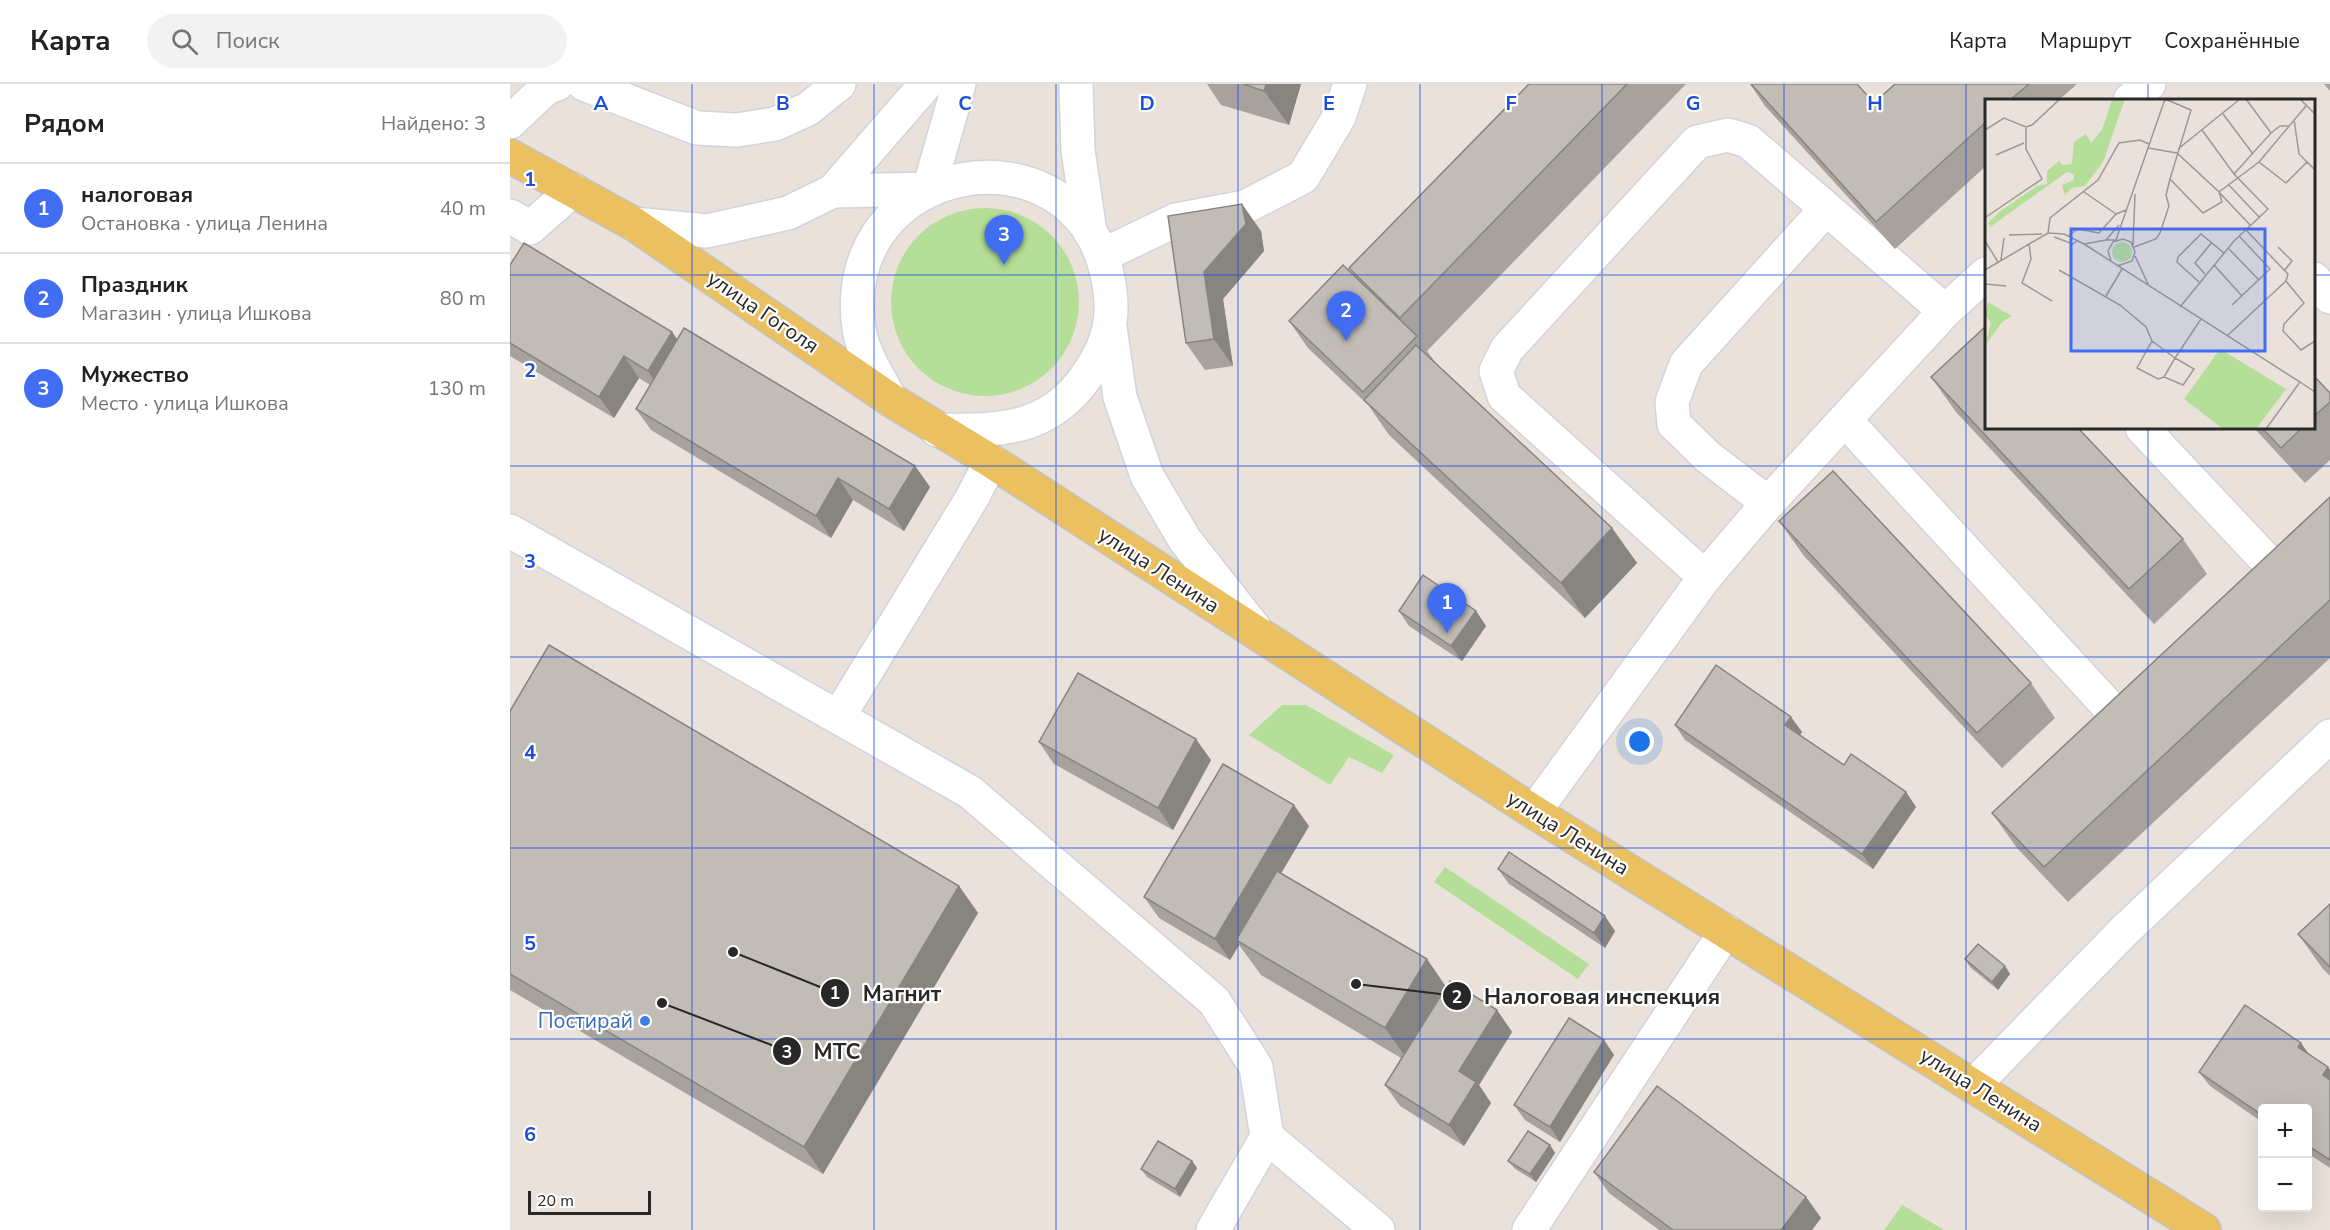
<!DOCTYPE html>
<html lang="ru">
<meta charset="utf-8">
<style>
body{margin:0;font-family:"Nunito Sans",sans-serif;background:#f2f2f2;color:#222}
.controls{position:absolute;right:18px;bottom:18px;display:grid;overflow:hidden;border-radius:6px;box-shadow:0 6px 24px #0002}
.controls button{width:54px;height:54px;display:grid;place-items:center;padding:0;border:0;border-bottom:2px solid #e0e0e0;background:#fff;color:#222;font:30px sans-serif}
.scale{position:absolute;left:18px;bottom:15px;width:123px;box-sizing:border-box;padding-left:6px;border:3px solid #282828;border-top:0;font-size:16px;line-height:21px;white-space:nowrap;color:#282828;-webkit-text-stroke:4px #fff;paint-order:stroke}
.you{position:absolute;left:1130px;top:658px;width:21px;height:21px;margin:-15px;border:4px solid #fff;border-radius:50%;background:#1a73e8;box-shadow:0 0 0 9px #1a73e833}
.badge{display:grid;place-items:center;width:39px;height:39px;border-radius:50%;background:#406df1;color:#fff;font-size:20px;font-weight:700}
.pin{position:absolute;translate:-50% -50px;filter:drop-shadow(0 2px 3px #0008)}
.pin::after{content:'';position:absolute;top:32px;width:21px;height:18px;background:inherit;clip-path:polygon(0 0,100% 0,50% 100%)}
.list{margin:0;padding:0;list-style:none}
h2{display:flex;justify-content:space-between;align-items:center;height:78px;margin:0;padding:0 24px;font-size:26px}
h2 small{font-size:20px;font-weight:400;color:#767676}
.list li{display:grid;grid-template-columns:39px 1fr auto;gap:18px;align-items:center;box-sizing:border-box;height:90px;padding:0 24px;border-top:2px solid #e0e0e0}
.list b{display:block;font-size:22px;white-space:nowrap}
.list p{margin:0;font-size:20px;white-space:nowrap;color:#767676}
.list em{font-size:20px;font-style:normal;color:#767676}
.icon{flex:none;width:33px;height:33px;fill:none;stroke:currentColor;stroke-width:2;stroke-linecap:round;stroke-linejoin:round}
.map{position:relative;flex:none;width:1820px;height:1146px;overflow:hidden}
header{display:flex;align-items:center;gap:36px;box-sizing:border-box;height:84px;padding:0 30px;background:#fff;border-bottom:2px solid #e0e0e0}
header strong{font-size:28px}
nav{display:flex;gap:33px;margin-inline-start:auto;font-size:21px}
.search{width:420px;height:54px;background:#f2f2f2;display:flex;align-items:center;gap:15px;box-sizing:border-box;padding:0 21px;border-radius:33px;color:#767676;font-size:22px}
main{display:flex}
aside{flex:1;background:#fff}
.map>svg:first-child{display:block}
.green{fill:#b5df98}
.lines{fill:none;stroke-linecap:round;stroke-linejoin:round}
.minor-casing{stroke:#d0d4e1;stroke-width:36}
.major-casing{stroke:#c3c3c3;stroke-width:36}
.minor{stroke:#fff;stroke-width:33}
.major{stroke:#eac060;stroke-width:33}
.wall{fill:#a7a29d}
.shaded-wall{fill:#888480}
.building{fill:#c2bcb7;stroke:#888480;stroke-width:1.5}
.grid{fill:none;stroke:#1d4ed8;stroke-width:1.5;stroke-opacity:0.55}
.shop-dot{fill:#3f7fe0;stroke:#fff;stroke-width:2}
.labels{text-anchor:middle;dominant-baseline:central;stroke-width:4.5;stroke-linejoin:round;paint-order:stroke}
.street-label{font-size:21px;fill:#282828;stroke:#fff}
.shop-label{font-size:21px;fill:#366cbe;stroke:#fff;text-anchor:end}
.inset-road{fill:none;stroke:#9c9893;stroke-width:1.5}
.view{fill:#406df1;fill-opacity:0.15;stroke:#406df1;stroke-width:3}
.inset-edge{fill:none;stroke:#282828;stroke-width:3}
.grid-label{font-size:20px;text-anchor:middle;font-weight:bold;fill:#1d4ed8;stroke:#fff;stroke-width:4.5;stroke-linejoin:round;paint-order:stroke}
.leader{fill:none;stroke:#282828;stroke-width:2}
.callout-dot{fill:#282828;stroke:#fff;stroke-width:2}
.mark-label{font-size:18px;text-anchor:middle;font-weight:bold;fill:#fff}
.callout-label{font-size:22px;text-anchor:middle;font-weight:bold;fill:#282828;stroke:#fff;stroke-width:4.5;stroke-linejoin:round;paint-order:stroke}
</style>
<header>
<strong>Карта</strong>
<div class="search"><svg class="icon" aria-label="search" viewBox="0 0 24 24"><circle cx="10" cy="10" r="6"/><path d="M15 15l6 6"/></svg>Поиск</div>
<nav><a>Карта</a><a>Маршрут</a><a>Сохранённые</a></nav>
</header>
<main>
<aside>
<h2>Рядом<small>Найдено: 3</small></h2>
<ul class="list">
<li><span class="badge">1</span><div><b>налоговая</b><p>Остановка · улица Ленина</p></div><em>40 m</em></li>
<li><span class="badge">2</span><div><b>Праздник</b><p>Магазин · улица Ишкова</p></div><em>80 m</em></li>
<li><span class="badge">3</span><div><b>Мужество</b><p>Место · улица Ишкова</p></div><em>130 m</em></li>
</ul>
</aside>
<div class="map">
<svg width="1820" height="1146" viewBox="0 0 1820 1146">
<rect width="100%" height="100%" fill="#eae2da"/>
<g class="green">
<circle cx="475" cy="218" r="94"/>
<polygon points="772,621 796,621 884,671 872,689 839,673 820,701 739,651"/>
<polygon points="935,783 1079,880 1068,895 924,798"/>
<polygon points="1392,1121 1434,1146 1374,1146"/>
</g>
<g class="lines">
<g class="minor-casing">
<g id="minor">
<polyline points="74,0 187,44 227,46 265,40 298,25 329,0"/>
<polyline points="566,0 568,66 580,148"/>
<polyline points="1620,16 1639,0"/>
<polyline points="0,38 36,4 47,0"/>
<polyline points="323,107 419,105 449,0"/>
<polyline points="0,132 20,144 63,106"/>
<polyline points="124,140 197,147 278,129 323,107 416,0"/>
<polyline points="593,171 666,136 735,123 793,93 829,33 840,0"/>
<polyline points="1804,195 1820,213"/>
<polyline points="600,243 610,313 637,392 675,456 745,545"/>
<path d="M381,316c-12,-22 -28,-46 -32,-71 -24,-169 214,-210 248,-55 7,32 6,58 -11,87 -39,69 -88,70 -159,69"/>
<polyline points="1335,336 1599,623"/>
<polyline points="1632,344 1757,477"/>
<polyline points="1258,419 1198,373 1164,340 1162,318 1176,280 1316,125"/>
<polyline points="0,447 460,708 704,917 746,983 757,1053"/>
<polyline points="1195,493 994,312 986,287 997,265 1187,58 1218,51 1238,57 1435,227"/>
<polyline points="329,632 462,414 481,377"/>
<polyline points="1024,728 1195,493 1258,419 1435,227 1476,190"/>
<polyline points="1464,1001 1614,847 1820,652"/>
<polyline points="703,1146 757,1053 868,1146"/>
<polyline points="1019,1146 1216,847"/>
</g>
</g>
<g class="major-casing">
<polyline id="major" points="0,72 124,140 381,316 481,377 1024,728 1694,1146"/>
</g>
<use href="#minor" class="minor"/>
<use href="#major" class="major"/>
</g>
<g class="wall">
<polygon points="697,0 791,0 779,41 711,21"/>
<polygon points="1019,0 1176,0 917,267 926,279 1102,444 1127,479 1075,534 879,351 859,322 798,264 779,237 846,193 839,184"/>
<polygon points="1240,0 1347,0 1364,19 1385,0 1567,0 1549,16 1476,16 1476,82 1385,165 1255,22"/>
<polygon points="1814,0 1820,0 1820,7"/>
<polygon points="751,147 754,167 713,215 723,282 695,286 676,259"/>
<polygon points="0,181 162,248 168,256 405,382 420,403 394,447 343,416 321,454 141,346 126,325 140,301 129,294 104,334 0,272"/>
<polygon points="1803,291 1820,309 1820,376 1795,399 1744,344 1803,344"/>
<polygon points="1421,293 1673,455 1697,490 1644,540 1446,328"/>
<polygon points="1820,413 1820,574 1558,818 1507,764 1482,729"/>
<polygon points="1269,437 1521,599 1545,634 1492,684 1294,472"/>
<polygon points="889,527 966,527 976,542 952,577 899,542"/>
<polygon points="0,627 449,802 468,829 313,1090 0,906"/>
<polygon points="1281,633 1292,648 1290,651 1334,681 1396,708 1406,723 1363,785 1175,656 1165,641"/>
<polygon points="529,658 701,676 663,746 544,680"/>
<polygon points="799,742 771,789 936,902 987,926 1002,948 969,1001 981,1019 954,1062 890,1022 875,1001 891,974 751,891 729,861 720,876 649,834 634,813"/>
<polygon points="988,785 1105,847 1095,864 999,800"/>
<polygon points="1820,820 1820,892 1813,885 1788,850"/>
<polygon points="1455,875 1495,882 1500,890 1488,906 1460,883"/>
<polygon points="1094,956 1104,971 1050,1058 1015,1036 1004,1021"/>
<polygon points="1791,959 1799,970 1820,986 1820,1084 1797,1069 1797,1024 1752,1024 1752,1038 1700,1002 1689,988"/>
<polygon points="1040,1061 1045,1069 1026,1098 1004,1084 998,1077"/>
<polygon points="682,1077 687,1084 670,1113 637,1093 631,1085"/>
<polygon points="1084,1088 1296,1113 1311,1134 1302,1146 1149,1146 1099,1109"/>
</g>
<g class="shaded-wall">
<polygon points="756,0 791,0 779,41 754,7"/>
<polygon points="732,120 751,147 754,167 713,215 723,282 704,255 694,188"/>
<polygon points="162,248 177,270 153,309 138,287"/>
<polygon points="114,272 129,294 104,334 89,313"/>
<polygon points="405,382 420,403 394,447 379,425"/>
<polygon points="328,394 343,416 321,454 306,432"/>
<polygon points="1102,444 1127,479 1075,534 1051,499"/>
<polygon points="966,527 976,542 952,577 941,562"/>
<polygon points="1281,633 1292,648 1286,656 1275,641"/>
<polygon points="686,655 701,676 663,746 648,724"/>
<polygon points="1396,708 1406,723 1363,785 1352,770"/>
<polygon points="784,721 799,742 730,859 726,856 729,861 720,876 705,855"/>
<polygon points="449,802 468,829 313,1090 294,1063"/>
<polygon points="1095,832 1105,847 1095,864 1084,849"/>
<polygon points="917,875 941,910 900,979 875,944"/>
<polygon points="1495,882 1500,890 1488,906 1482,898"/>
<polygon points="987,926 1002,948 969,1001 981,1019 954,1062 939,1041 949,987"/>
<polygon points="1094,956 1104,971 1050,1058 1040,1043"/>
<polygon points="1791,959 1801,974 1788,963"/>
<polygon points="1818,983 1820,986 1820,1001 1813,991"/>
<polygon points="1040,1061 1045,1069 1026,1098 1020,1090"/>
<polygon points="682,1077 687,1084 670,1113 665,1105"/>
<polygon points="1296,1113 1311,1134 1302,1146 1271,1146"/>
</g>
<g class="building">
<polygon points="733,0 756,0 754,7"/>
<polygon points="1019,0 1117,0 890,234 839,184"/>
<polygon points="1241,0 1347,0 1364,19 1385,0 1519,0 1500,16 1476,16 1476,38 1366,138"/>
<polygon points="732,120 736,140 694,188 704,255 676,259 658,132"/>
<polygon points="14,159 162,248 138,287 114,272 89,313 0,259 0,181"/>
<polygon points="833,181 907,252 853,308 779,237"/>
<polygon points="1475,243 1476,245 1476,344 1568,344 1673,455 1619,505 1421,293"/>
<polygon points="174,244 405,382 379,425 328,394 306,432 126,325"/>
<polygon points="906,261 1102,444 1051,499 854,316"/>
<polygon points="1803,291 1820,309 1820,318 1803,333"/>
<polygon points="1752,344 1792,344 1771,364"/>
<polygon points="1323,387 1521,599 1467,649 1269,437"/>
<polygon points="1820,413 1820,516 1534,783 1482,729"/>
<polygon points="913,491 966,527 941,562 889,527"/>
<polygon points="39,561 449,802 294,1063 0,890 0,627"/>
<polygon points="1206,581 1281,633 1275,641 1334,681 1341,670 1396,708 1352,770 1165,641"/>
<polygon points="568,589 686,655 648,724 529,658"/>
<polygon points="713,680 784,721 705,855 634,813"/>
<polygon points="999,768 1095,832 1084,849 988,785"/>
<polygon points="767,787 917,875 875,944 726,856"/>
<polygon points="1820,820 1820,883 1788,850"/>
<polygon points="1468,860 1495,882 1482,898 1455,875"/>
<polygon points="940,897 987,926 949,987 966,998 939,1041 875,1001"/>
<polygon points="1735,921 1791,959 1788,963 1818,983 1813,991 1820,996 1820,1076 1797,1061 1797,1024 1752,1024 1752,1031 1689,988"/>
<polygon points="1059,934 1094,956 1040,1043 1004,1021"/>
<polygon points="1147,1002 1296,1113 1271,1146 1163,1146 1084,1088"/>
<polygon points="1018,1047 1040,1061 1020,1090 998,1077"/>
<polygon points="648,1057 682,1077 665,1105 631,1085"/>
</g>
<path class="grid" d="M182,0v1146M364,0v1146M546,0v1146M728,0v1146M910,0v1146M1092,0v1146M1274,0v1146M1456,0v1146M1638,0v16M0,191h1476M1804,191h16M1638,344v802M0,382h1820M0,573h1820M0,764h1820M0,955h1820"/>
<circle class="shop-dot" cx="135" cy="937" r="6"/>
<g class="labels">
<g class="street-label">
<text transform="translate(253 228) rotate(34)">улица Гоголя</text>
<text transform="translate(649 486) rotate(33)">улица Ленина</text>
<text transform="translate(1058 749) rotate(32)">улица Ленина</text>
<text transform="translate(1471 1006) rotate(32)">улица Ленина</text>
</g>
<g class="shop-label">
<text x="123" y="937">Постирай</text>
</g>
</g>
<g transform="translate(1475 15)">
<rect width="330" height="330" fill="#eae2da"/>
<path d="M127,0h13l-22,63 -18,24 -13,2 -7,7 -3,-10 12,-5v-6l-7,-2 -77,55 -2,-4 11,-11 38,-26 10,-2v-13l12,-10 3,4 10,-1 2,-22 12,-8 5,9 11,-13zM127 153a10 10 0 1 1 20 0a10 10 0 1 1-20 0ZM3,203l24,14 -10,6 -17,24 6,-23 -6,-9zM235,250l66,40 -30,40h-33l-39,-30z" fill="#b5df98"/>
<path class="inset-road" d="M261,0l25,34M315,0l15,15M238,15l30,40M309,20l5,35 16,16M0,31l19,-12 22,9 6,-2 28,-26M217,31l32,44M163,49l29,5 42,39 3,10 -19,11 -33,-34M193,50l62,-50M11,56l28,-12M274,63l27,21 21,-21M243,85l32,34M99,93l32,22M1,118l56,-38 -16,-30v-22M266,127l-32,-34 40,-30 47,-56M260,130l43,45 -2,7M63,134l2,-15 48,-38 21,-37 21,-3 9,4M24,136l33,-1M84,136l9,-6 21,4 17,-19 10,-4M69,138l19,7 5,-4M121,141h10l49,-141M0,142l13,21M44,144l2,16 -9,24 30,18M99,145l22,-4 13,-15M148,146l2,-51M149,148l22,-8 4,-6 9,-27 -3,-11 4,-16 21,-69 -26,-11M293,148l14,14 -8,10M244,150l30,31M150,157l13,28M16,161l3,-22M126,162l-3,-10 5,-9 10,-3 8,3 4,10 -3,9 -15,5M229,166l28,31M0,171l63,-37 16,1 20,10 216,138 -34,47M74,171l61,35 26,22 6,14M220,175l-10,-11 17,-21M214,183l-22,-20 1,-5 23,-23 23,19M0,185l21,2M121,197l16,-27M247,206l38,-36 -31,-33M195,208l54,-66 34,-32 -34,-35 37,-41 9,-7h9M242,237l59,-55 18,22 -20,21 -1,7 18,19 14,-9M179,278l-6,2 -21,-11 15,-27 23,17 -11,19 19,8 11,-16 -19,-11 26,-39M315,283l15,10"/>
<path class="view" d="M86,130h194v122h-194z"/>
<rect width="330" height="330" class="inset-edge"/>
</g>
<g class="grid-label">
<text x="91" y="26">A</text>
<text x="273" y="26">B</text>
<text x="455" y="26">C</text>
<text x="637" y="26">D</text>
<text x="819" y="26">E</text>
<text x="1001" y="26">F</text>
<text x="1183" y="26">G</text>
<text x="1365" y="26">H</text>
<text x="20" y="102">1</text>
<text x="20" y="293">2</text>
<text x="20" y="484">3</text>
<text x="20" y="675">4</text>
<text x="20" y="866">5</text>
<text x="20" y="1057">6</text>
</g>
<path class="leader" d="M223 868L325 909M846 900L947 912M152 919L277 967"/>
<g class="callout-dot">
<circle cx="223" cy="868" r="6"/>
<circle cx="846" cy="900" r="6"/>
<circle cx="152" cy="919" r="6"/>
<circle cx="325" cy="909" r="15"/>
<circle cx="947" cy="912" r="15"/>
<circle cx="277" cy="967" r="15"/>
</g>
<g class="mark-label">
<text x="325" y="915">1</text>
<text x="947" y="919">2</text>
<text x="277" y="974">3</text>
</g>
<g class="callout-label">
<text x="392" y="917">Магнит</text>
<text x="1092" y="920">Налоговая инспекция</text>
<text x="327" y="975">МТС</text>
</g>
</svg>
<div class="controls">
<button>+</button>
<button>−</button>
</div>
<div class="scale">20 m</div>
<div class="you"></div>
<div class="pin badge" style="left:937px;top:549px">1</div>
<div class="pin badge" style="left:836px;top:257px">2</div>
<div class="pin badge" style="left:494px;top:181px">3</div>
</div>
</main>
